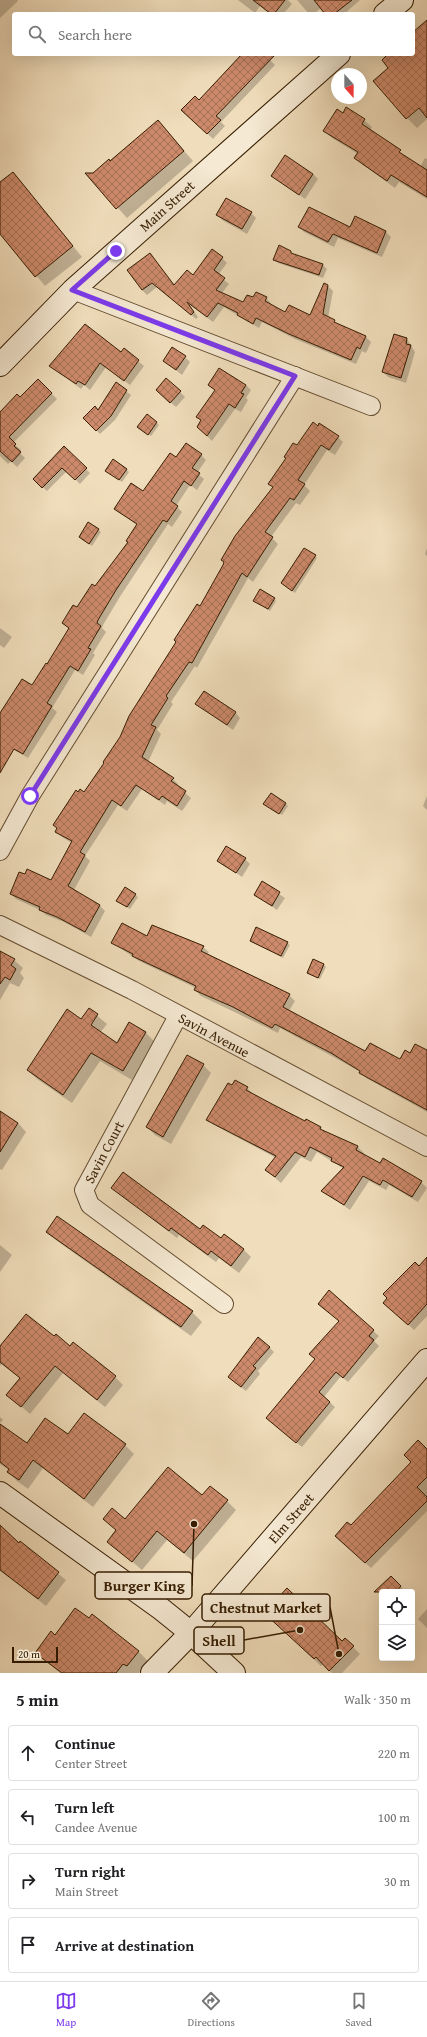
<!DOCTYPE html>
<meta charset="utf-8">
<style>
body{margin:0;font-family:"Gentium Book Plus",serif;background:#f6f6f6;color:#202124}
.controls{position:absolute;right:12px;bottom:12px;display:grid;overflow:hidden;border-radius:4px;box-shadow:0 4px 16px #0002}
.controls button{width:36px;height:36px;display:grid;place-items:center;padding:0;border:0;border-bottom:1px solid #e0e0e0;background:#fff;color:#202124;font:20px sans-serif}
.compass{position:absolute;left:331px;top:68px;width:36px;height:36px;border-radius:50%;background:#fff;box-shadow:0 4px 16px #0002;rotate:159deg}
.scale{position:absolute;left:12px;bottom:10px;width:46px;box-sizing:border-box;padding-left:4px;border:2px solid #361d01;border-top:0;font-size:11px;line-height:14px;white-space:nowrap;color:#361d01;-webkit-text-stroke:3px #f5e9d3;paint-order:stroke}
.stop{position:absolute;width:12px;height:12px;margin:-9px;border:3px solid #7c3aed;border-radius:50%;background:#fff}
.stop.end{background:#7c3aed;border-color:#fff;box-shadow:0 1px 4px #0008}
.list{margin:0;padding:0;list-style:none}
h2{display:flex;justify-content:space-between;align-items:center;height:52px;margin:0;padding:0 16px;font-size:17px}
h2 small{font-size:13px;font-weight:400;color:#757577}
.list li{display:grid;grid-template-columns:26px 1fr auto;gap:12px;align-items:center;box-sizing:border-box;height:56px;margin:0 8px 8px;padding:0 8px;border:1px solid #e0e0e0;border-radius:4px}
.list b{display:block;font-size:15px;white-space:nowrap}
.list p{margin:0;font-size:13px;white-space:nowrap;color:#757577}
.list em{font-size:13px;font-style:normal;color:#757577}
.icon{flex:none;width:22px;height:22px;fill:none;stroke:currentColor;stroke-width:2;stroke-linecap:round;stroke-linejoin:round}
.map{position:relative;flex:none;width:427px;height:1673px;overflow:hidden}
.search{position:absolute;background:#fff;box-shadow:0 4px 16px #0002;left:12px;right:12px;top:12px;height:44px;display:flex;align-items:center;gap:10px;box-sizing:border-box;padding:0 14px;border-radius:4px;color:#757577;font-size:15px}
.sheet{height:308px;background:#fff}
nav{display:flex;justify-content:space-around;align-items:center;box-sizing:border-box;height:56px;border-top:1px solid #e0e0e0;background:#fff;font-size:11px;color:#757577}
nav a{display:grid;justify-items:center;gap:2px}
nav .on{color:#7c3aed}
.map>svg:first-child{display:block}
.shadow{fill:#0003}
.building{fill:url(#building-cross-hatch);stroke:#361d01}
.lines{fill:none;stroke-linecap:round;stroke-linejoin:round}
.street-casing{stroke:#644d30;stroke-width:20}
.secondary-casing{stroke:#361d01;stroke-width:24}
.street{stroke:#f5e9d3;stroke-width:18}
.secondary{stroke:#f5e9d3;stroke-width:22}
.route{stroke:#7c3aed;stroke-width:5}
.labels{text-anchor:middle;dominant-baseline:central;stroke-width:3.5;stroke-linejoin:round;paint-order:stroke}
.street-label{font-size:14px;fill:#361d01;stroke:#f5e9d3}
.leader{fill:none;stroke:#361d01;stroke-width:1.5}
.callout-dot{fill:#361d01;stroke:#f5e9d3;stroke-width:1.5}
.callout{fill:#f5e9d3;stroke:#361d01;stroke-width:1.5}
.callout-label{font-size:15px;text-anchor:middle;font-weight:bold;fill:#361d01}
</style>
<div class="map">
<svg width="427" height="1673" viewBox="0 0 427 1673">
<defs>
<pattern id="building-cross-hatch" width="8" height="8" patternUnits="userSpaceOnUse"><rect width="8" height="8" fill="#cd8a6b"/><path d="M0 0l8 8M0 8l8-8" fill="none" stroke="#a77056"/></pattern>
</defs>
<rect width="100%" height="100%" fill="#f0ddbb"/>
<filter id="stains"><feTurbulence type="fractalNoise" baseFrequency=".005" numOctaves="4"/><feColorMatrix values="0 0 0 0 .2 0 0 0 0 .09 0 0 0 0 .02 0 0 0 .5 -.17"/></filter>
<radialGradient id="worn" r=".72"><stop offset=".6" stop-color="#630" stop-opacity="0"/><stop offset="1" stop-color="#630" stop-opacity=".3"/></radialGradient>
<g class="shadow">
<polygon points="0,0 17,0 18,1 0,18"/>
<polygon points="238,0 288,0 292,4 283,14 271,14 260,6 255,13"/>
<polygon points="297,0 360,0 344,14 326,14 321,8 314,14 309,14"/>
<polygon points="427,26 427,119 417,128 407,118 390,68 390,54 413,54 413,34"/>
<polygon points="244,54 264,54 275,65 221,122 225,126 213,139 188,115"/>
<polygon points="343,114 364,120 372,127 370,131 420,167 425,158 427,159 427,199 399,182 395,188 363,165 356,158 358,154 332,138 325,131"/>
<polygon points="158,121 193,161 127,218 90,177"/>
<polygon points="13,173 82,257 45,286 0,232 0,184"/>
<polygon points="313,174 318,179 305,199 272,176"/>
<polygon points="251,213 256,218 247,234 222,220 217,214"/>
<polygon points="355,218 386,232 391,237 382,257 338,238 334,247 304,232 299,227 350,229"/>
<polygon points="291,252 294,255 323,265 327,269 323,278 278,263 274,259"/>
<polygon points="150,254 175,286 222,258 227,263 218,275 229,284 222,293 244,304 254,299 266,298 271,303 270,305 286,313 310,317 328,286 333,291 328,318 339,325 366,337 371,342 366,353 362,351 356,364 295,339 262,322 259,328 224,307 213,322 189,304 198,317 196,319 157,287 147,295 142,290"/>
<polygon points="395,335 407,339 415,352 406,383 388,377 383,372"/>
<polygon points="124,350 144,366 130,385 106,367 90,390 84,385 81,389 51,366 121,354"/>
<polygon points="185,357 190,362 182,375 164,361"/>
<polygon points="38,380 57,399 13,443 21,450 19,452 25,458 17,467 11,461 8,464 0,456 0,415 20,399"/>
<polygon points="116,384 131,395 115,420 100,434 84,418 99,411"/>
<polygon points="209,385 246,385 251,390 246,398 248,400 241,412 235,409 212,441 203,432 216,391"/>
<polygon points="180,392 185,397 176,407 162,395"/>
<polygon points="147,415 159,425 151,436 141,429"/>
<polygon points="338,437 343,442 335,455 327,450 304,485 310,491 300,505 296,503 271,537 278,544 253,582 248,578 197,668 195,666 171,702 173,704 157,730 161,734 148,762 173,779 178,784 177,786 191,798 182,811 167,801 165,805 142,789 127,811 118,805 85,856 90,861 74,890 100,906 105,911 91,937 64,922 46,915 40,910 16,899 11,894 51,881 72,843 62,837 56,832 58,829 54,825 79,793 84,793 105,763 297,447"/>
<polygon points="64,447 90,473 80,484 67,471 47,491 35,479"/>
<polygon points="201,455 206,460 197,473 204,479 197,490 190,485 176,506 182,512 172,527 168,524 121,595 103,625 102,628 106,632 93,653 95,655 83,675 75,670 52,708 57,712 28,758 0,742 0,717 32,687 48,665 69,629 63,623 96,587 129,542 137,525 115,509 144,492 176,459"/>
<polygon points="126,469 129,472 122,482 109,473"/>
<polygon points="88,523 101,532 92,546 82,539"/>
<polygon points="427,548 427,556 425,554"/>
<polygon points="315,556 317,558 295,593 282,583"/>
<polygon points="274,599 276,601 270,611 254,601"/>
<polygon points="0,628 12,637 4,648 0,645"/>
<polygon points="196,704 235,712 240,718 233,730"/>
<polygon points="427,796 427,810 423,806"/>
<polygon points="286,804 288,806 282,815 267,806"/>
<polygon points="245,859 250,864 242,877 218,860"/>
<polygon points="262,883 285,898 277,910 255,895"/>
<polygon points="125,888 138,897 130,909 120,903"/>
<polygon points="148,937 203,947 209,952 207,955 289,995 295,1001 289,1011 365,1052 400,1061 410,1054 427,1052 427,1112 366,1078 361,1072 337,1059 280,1028 278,1033 201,996 195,990 196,988 139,961 113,943"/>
<polygon points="251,941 287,943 290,945 283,958"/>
<polygon points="0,952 14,960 23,968 20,973 24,978 19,987 10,983 0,1000"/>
<polygon points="323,964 326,967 320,979 308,973"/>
<polygon points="89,1009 107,1024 100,1033 117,1044 145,1032 154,1041 132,1080 100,1061 72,1103 37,1079 28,1070 82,1020"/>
<polygon points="187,1056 203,1065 211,1073 171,1144 155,1135 147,1127"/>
<polygon points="247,1088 253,1094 305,1122 306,1120 325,1132 358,1147 364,1153 363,1155 381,1165 421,1182 427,1188 418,1202 389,1185 386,1190 369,1181 350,1210 323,1191 344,1169 317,1152 311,1162 301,1157 281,1183 266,1170 276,1158 214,1125 208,1119"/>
<polygon points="0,1112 18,1123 26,1132 2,1170 0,1169"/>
<polygon points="112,1188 243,1249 251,1257 239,1273 219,1258 216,1262 179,1235 177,1238"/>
<polygon points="47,1232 192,1312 202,1322 191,1336 57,1241"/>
<polygon points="0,1245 12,1255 0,1272"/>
<polygon points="427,1259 427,1316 414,1330 389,1307 388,1298 384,1294 403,1274 404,1275 420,1268"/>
<polygon points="330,1292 379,1336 374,1341 379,1346 348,1382 341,1376 324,1397 335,1407 302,1447 272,1423 316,1360 340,1321"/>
<polygon points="54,1338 115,1377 123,1385 105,1407 63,1373 30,1414 8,1395 21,1379 2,1364 0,1366 0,1348"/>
<polygon points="269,1347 274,1352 258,1371 260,1374 246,1391 234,1382"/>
<polygon points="0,1417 3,1420 0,1423"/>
<polygon points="0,1425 27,1444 125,1445 134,1454 93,1507 43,1468 28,1489 17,1481 8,1472 9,1470 0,1464"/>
<polygon points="427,1450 427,1511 371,1568 341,1541 351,1527"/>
<polygon points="203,1497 227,1501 236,1510 193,1561 167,1540 142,1570 108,1541 117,1531 104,1519 126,1521"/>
<polygon points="0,1527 19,1544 20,1543 66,1580 46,1606 0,1570"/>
<polygon points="391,1577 403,1589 400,1592 384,1592"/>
<polygon points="427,1609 427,1628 418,1619"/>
<polygon points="273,1620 342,1642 345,1639 360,1654 342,1673 332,1673 323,1664 321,1666"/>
<polygon points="55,1636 138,1651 148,1661 139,1673 60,1673 36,1653"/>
</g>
<g class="building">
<polygon points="253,0 285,0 274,14 271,14"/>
<polygon points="314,0 352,0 334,14 325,14"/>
<polygon points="427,20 427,118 419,108 406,119 373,81 388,68 382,60 388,54 413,54 413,32"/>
<polygon points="242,54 276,54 216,116 221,120 207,134 181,110 195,96 199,100"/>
<polygon points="346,107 365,119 362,124 401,150 399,152 427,170 427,197 391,175 387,181 354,158 358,152 323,131 337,109 343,113"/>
<polygon points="158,120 184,151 116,209 85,173 93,173 109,159 110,161"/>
<polygon points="285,155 313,174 299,195 271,176"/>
<polygon points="13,172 73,246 35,277 0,234 0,182"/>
<polygon points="226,198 252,212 242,229 216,215"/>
<polygon points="309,207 350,227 355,216 386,231 377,253 333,234 328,242 298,227"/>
<polygon points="279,245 291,251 291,253 323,264 319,275 273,260"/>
<polygon points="212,249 223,257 214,270 225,278 216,290 243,302 247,295 253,297 256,292 267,297 265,301 285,312 289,305 310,315 324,283 328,285 323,314 335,320 334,322 366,336 360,349 357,347 351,360 289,334 256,318 253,324 237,315 238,313 218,303 207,317 187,302 194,312 191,315 152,283 142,290 127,270 150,253 174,285 187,270 193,275"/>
<polygon points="85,324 121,352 124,348 139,360 124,381 100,363 85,385 78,381 76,384 49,366"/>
<polygon points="394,334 407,338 406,344 411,345 401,378 382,372"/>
<polygon points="172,347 186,356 176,370 163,361"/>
<polygon points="219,368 246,385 241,393 244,394 235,408 229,404 207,436 197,427 201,420 196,417 215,390 208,385"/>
<polygon points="166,378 181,391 170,403 156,390"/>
<polygon points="38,379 52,393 9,437 16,444 14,446 21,452 12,462 0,451 0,412 17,394 20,397"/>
<polygon points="116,382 127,390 111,416 96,431 83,418 95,406 98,410"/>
<polygon points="147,414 157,422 148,435 137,427"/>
<polygon points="313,422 318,426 319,423 339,436 329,450 321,445 298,480 305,484 294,500 290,498 265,532 273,537 247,577 242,573 192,663 189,662 166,696 168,698 151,725 156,727 142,757 174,778 171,781 186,791 177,806 162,796 159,800 136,785 121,806 112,800 80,852 85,855 68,886 100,905 85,932 57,917 39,910 40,907 10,894 19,872 25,874 27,869 51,880 72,841 55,832 57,828 53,825 76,790 78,792 80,789 84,792 104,763 103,762 120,737 129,716 176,642 174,640 197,604 200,606 223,565 224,562 221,560 235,536 273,487 268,484 286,458 284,457 293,443 297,445"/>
<polygon points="186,443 202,454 192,468 200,473 191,486 184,481 171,501 178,506 167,522 163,520 116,590 98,620 97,623 101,626 88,648 91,649 78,671 70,666 47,703 52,706 23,754 14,749 0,773 0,713 22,679 32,685 46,663 47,664 69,628 62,623 73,605 77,607 92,584 95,586 128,542 126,541 137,524 114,509 131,483 143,491 170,453 176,457"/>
<polygon points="64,446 87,468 75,480 62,468 42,488 33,479"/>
<polygon points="113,459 127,469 119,480 105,471"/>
<polygon points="88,522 99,529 89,544 79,537"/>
<polygon points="304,548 316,555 292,591 281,583"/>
<polygon points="260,589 275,598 268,609 253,601"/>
<polygon points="204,691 236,712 227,725 195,704"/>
<polygon points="271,793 286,803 279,814 263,804"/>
<polygon points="226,846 246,858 236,873 217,861"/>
<polygon points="262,881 280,892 272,906 254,895"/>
<polygon points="125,887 136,894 127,907 116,901"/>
<polygon points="122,923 147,936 152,925 204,946 201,951 290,994 283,1007 365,1051 370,1043 400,1059 405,1050 410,1053 415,1044 427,1050 427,1110 359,1073 360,1071 355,1068 331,1053 275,1024 272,1028 233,1007 194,990 196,986 132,956 133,954 111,943"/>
<polygon points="256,927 288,942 281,956 250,941"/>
<polygon points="0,951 15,959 11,965 16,969 10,980 5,977 0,984"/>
<polygon points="313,959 324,964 318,978 307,973"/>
<polygon points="89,1008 98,1014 91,1025 117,1043 129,1022 146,1032 123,1071 91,1053 63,1095 27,1070 67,1009 81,1019"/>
<polygon points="187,1055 204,1064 163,1137 146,1127"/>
<polygon points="235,1080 248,1087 246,1090 272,1104 305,1121 306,1119 321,1127 320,1129 358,1146 356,1150 380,1163 383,1158 422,1181 412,1197 383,1180 380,1185 363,1176 344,1205 321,1191 344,1167 331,1161 332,1158 310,1147 305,1157 295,1152 275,1177 265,1170 276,1156 206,1120 228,1083 232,1085"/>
<polygon points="0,1111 18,1123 0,1152"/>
<polygon points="123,1172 200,1229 203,1225 221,1238 224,1234 244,1249 231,1266 211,1251 208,1255 171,1228 169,1231 111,1188"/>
<polygon points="57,1216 193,1311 181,1327 46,1232"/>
<polygon points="427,1257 427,1304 408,1325 383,1303 387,1298 383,1294 415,1262 419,1266"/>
<polygon points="329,1290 374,1330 369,1336 374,1340 343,1378 336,1372 319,1392 330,1402 296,1443 266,1418 315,1359 309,1354 339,1321 318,1304"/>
<polygon points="26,1314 54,1336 56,1334 70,1346 73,1342 116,1376 97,1400 55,1366 21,1407 6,1395 20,1378 0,1362 0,1346"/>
<polygon points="258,1337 270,1347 253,1366 256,1368 241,1387 228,1377"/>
<polygon points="84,1413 126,1444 84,1499 33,1460 19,1480 7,1472 9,1469 0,1462 0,1424 27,1443 45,1418 68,1434"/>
<polygon points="418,1440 427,1449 427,1477 417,1487 427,1497 427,1501 365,1563 335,1536 347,1522 351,1525 411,1462 404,1455"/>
<polygon points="168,1467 202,1495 210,1486 228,1500 184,1553 157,1531 132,1562 107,1542 116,1530 103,1519 112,1508 125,1519"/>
<polygon points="0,1525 19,1543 20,1541 59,1572 38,1599 0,1570"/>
<polygon points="391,1576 401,1586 396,1592 374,1592"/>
<polygon points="287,1588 342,1641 345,1638 354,1646 329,1671 316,1657 314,1659 264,1613"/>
<polygon points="75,1608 89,1618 92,1614 139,1651 127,1666 123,1664 116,1673 62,1673 35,1653 51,1631 55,1635"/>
</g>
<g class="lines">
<g class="street-casing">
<g id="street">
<polyline points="73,290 371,406"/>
<polyline points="0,851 30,796 295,376"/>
<polyline points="0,925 132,990 427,1147"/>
<polyline points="178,1016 84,1190 90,1205 224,1304"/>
</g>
</g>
<g class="secondary-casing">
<g id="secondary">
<polyline points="385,14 402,0"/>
<polyline points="0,365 73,290 339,54"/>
<polyline points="0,1493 160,1608 191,1633 234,1673"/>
<polyline points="152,1673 191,1633 427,1360"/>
</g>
</g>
<use href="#street" class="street"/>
<use href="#secondary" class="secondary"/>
</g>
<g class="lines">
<polyline class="route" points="30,796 295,376 72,290 116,251"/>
</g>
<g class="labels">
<g class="street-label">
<text transform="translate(167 206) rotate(-42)">Main Street</text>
<text transform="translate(214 1035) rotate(28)">Savin Avenue</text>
<text transform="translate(104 1152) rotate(-62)">Savin Court</text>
<text transform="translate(291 1518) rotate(-49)">Elm Street</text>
</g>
</g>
<path class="leader" d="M194 1524L192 1586M339 1654L330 1607M300 1630L244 1640"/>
<g class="callout-dot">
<circle cx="194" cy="1524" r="4"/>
<circle cx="339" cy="1654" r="4"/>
<circle cx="300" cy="1630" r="4"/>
</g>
<g class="callout">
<rect x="95" y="1572" width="97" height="27" rx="4"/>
<rect x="202" y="1594" width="128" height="27" rx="4"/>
<rect x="194" y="1627" width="50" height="27" rx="4"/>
</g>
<g class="callout-label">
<text x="144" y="1591">Burger King</text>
<text x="266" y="1613">Chestnut Market</text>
<text x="219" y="1646">Shell</text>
</g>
<rect width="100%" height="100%" filter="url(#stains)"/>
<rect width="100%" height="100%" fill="url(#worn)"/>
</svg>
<div class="controls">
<button><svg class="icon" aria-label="locate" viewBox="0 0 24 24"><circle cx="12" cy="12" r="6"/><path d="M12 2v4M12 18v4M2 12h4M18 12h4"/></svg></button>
<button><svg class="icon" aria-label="layers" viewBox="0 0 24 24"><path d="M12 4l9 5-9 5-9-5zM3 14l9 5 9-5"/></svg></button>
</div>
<svg class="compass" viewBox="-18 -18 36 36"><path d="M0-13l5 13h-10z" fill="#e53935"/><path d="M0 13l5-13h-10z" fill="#757577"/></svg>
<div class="scale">20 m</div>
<div class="stop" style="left:30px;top:796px"></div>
<div class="stop end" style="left:116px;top:251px"></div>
<div class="search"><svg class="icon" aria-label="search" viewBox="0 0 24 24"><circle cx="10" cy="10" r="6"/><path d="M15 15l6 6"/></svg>Search here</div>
</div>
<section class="sheet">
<h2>5 min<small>Walk · 350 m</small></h2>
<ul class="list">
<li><svg class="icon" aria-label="ahead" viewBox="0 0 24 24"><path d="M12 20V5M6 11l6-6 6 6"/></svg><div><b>Continue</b><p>Center Street</p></div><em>220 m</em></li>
<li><svg class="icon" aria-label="left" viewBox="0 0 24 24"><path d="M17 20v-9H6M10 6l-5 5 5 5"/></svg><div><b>Turn left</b><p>Candee Avenue</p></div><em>100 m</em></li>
<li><svg class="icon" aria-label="right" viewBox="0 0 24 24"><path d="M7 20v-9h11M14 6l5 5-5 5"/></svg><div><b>Turn right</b><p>Main Street</p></div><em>30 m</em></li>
<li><svg class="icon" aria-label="arrive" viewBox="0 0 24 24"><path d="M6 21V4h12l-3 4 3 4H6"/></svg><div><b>Arrive at destination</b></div></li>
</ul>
</section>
<nav>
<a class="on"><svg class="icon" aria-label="map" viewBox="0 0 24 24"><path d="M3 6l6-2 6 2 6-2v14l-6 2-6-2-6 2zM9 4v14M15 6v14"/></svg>Map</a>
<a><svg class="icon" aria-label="directions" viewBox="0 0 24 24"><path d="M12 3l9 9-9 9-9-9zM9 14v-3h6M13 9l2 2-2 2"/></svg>Directions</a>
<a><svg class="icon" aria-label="saved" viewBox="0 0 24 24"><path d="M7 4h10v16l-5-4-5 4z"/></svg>Saved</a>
</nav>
